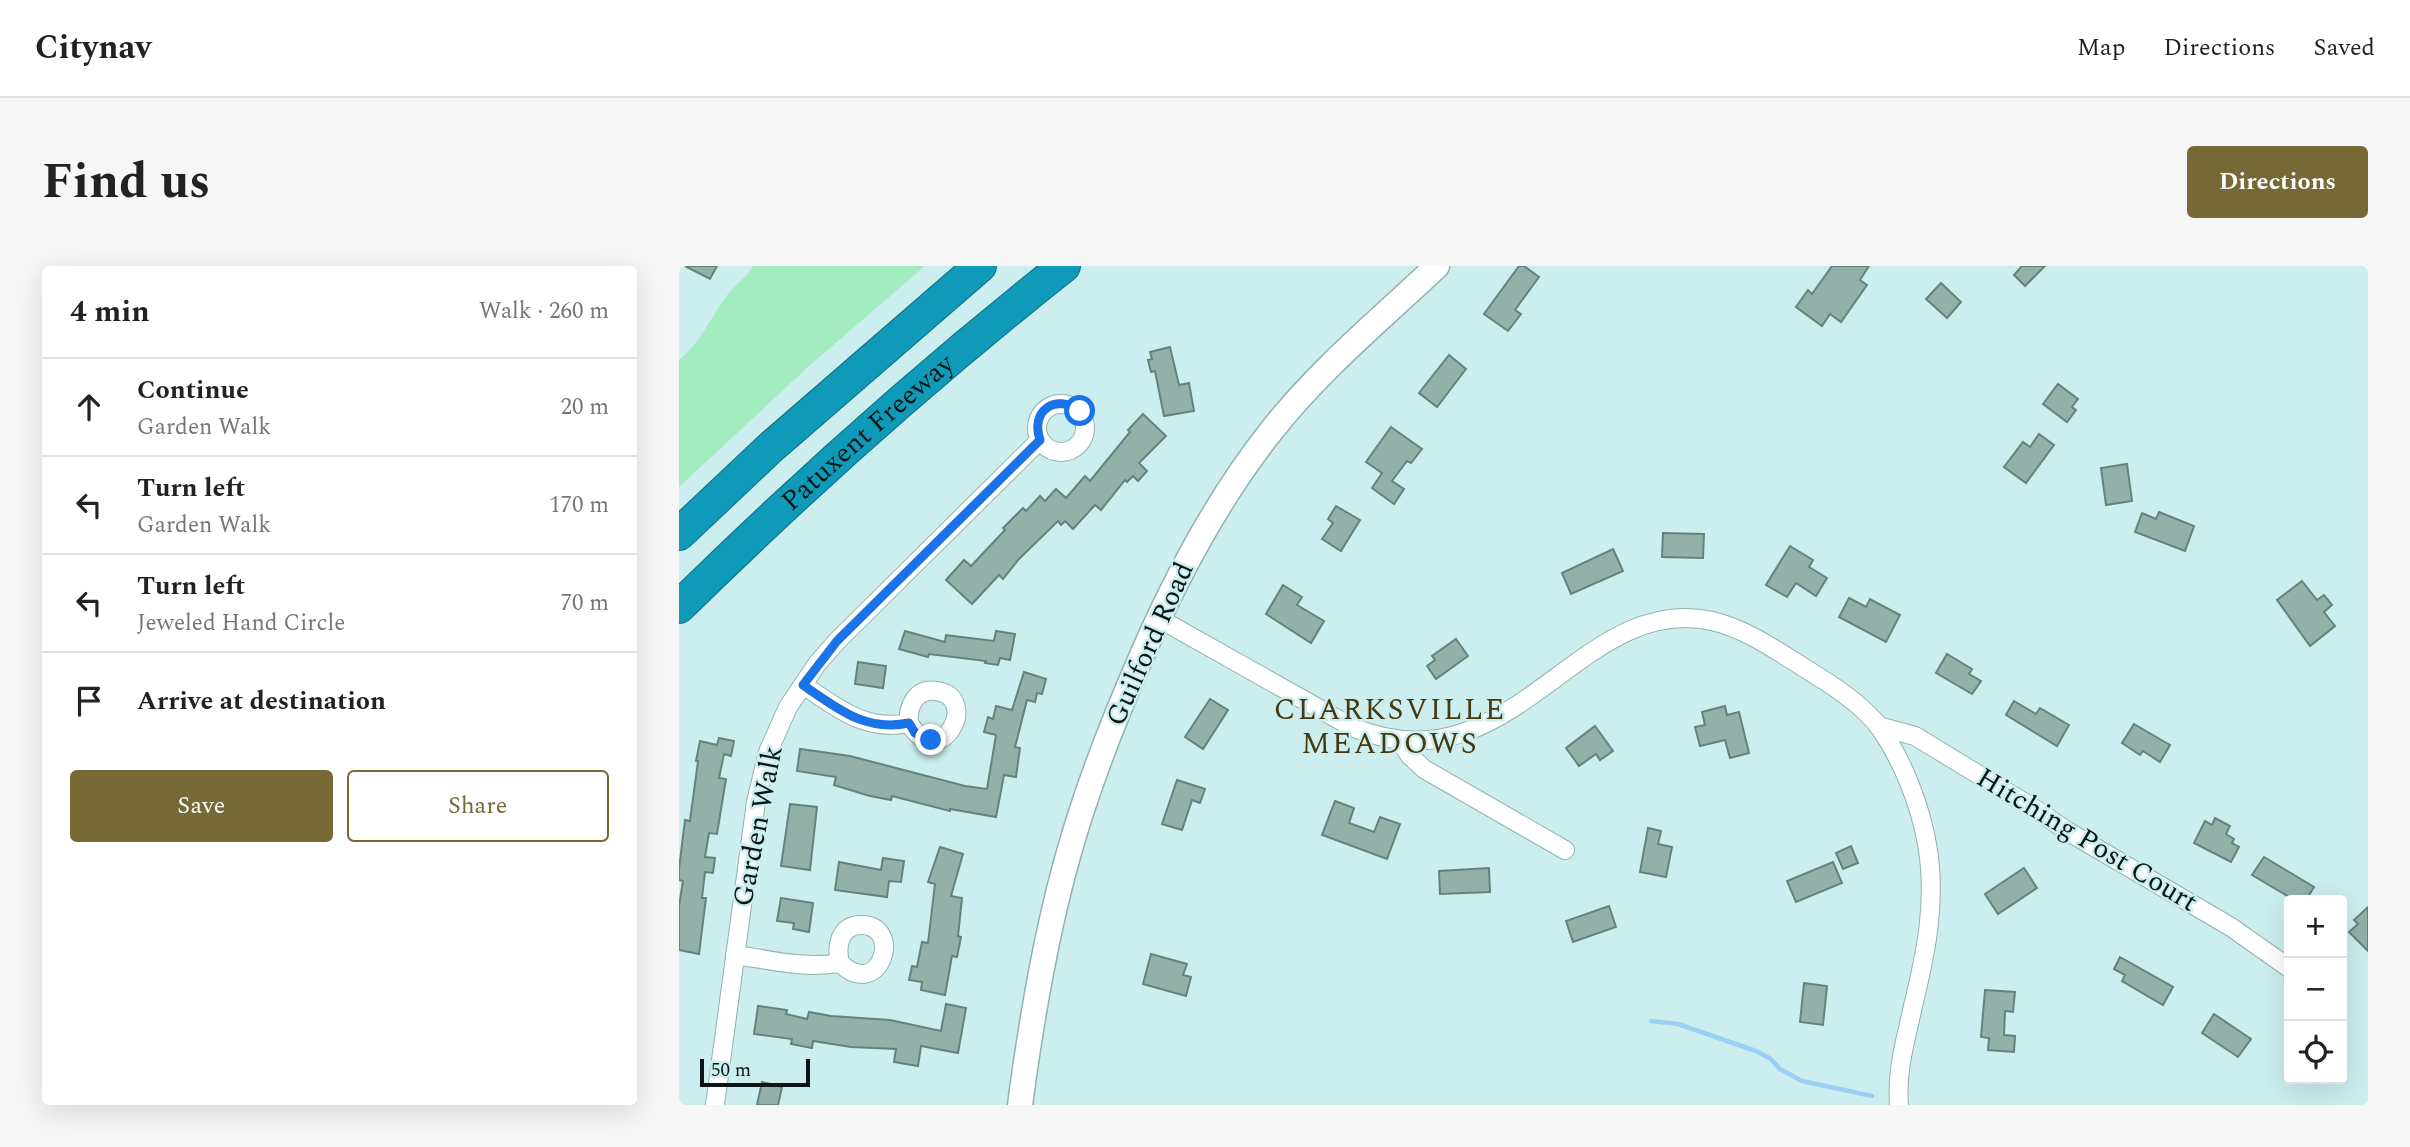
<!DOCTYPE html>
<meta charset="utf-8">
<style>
body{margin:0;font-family:Spectral,serif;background:#f6f6f6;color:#222}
.controls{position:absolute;right:21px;bottom:21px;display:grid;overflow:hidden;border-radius:7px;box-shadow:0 7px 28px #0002}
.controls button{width:63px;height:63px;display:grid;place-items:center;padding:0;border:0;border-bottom:2px solid #e0e0e0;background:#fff;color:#222;font:35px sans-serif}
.scale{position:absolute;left:21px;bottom:18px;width:110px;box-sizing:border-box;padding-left:7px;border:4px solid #0a1616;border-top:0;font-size:19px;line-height:24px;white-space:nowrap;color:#0a1616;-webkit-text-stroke:5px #cdeeee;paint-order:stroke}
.stop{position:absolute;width:21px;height:21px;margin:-16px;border:5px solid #1a73e8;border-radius:50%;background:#fff}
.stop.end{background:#1a73e8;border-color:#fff;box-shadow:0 2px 7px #0008}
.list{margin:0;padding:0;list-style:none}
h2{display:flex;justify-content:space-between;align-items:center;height:91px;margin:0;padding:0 28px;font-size:30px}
h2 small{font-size:23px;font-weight:400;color:#767676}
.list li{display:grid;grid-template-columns:46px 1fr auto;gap:21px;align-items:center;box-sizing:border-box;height:98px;padding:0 28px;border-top:2px solid #e0e0e0}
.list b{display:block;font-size:26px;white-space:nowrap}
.list p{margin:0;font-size:23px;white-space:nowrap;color:#767676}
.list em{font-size:23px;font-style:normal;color:#767676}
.actions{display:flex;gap:14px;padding:21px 28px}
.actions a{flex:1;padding:16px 0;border:2px solid #776936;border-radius:7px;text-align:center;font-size:24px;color:#776936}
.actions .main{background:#776936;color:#fff}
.icon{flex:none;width:38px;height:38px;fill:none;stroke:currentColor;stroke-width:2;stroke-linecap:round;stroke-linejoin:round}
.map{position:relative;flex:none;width:1689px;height:839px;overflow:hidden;border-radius:7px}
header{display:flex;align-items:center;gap:42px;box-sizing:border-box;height:98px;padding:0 35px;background:#fff;border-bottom:2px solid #e0e0e0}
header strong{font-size:33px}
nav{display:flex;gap:38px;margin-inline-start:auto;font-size:24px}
.intro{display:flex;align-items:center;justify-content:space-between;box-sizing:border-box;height:168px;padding:0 42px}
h1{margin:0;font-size:49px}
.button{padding:18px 32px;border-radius:7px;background:#776936;color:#fff;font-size:24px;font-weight:700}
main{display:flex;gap:42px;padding:0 42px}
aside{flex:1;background:#fff;border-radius:7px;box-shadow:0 7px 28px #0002}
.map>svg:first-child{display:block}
.green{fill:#a3ecbf}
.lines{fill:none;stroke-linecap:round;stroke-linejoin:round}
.stream{stroke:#9acff6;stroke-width:4.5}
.building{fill:#93b1a9;stroke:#66837b;stroke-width:2}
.street-casing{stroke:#91b1b2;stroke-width:20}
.secondary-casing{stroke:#91b1b2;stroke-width:27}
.highway-casing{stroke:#0e6c80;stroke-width:34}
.street{stroke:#fff;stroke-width:18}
.secondary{stroke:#fff;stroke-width:24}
.highway{stroke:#109ab9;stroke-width:32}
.route{stroke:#1a73e8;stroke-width:9}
.labels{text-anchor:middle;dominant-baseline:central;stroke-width:5;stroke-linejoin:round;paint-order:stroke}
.street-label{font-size:28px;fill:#0a1616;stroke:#cdeeee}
.neighbourhood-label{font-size:30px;letter-spacing:2px;fill:#443910;stroke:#cdeeee}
</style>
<header>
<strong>Citynav</strong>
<nav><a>Map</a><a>Directions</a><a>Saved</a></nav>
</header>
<div class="intro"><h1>Find us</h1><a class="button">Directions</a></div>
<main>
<aside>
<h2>4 min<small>Walk · 260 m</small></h2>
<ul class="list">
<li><svg class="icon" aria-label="ahead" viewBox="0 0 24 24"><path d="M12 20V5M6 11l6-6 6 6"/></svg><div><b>Continue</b><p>Garden Walk</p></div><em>20 m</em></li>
<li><svg class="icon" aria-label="left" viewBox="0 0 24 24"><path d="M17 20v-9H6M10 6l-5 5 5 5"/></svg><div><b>Turn left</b><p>Garden Walk</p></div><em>170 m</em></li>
<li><svg class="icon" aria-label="left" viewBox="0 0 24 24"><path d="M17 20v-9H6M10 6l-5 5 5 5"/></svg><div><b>Turn left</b><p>Jeweled Hand Circle</p></div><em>70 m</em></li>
<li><svg class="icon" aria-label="arrive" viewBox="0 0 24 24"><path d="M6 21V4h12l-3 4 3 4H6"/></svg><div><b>Arrive at destination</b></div></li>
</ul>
<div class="actions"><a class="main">Save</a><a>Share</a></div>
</aside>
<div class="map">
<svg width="1689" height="839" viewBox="0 0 1689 839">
<rect width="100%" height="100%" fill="#cdeeee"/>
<path class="green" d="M74,0h172l-116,100 -130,121v-127c22,-17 32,-44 49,-66 8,-10 18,-16 25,-28z"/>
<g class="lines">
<polyline class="stream" points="972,755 999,758 1077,785 1092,793 1101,803 1123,815 1193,830"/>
</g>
<g class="building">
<polygon points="6,0 38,0 31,13"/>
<polygon points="840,0 845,0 860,11 836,44 842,48 829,65 805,48"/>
<polygon points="1153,0 1190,0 1181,14 1188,19 1162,56 1151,48 1143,60 1117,41 1129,24 1133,28"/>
<polygon points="1343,0 1366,0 1346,20 1335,9"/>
<polygon points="1262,17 1282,36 1268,52 1247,33"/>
<polygon points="491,81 500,119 510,117 515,145 485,150 476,105 472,106 469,94 473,93 471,86"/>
<polygon points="770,89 787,103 758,141 740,127"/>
<polygon points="1379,118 1399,133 1393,141 1397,144 1388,156 1364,138"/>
<polygon points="464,148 487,170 460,197 468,205 459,215 454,210 448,216 446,214 422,244 416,239 394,263 386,255 382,259 379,255 340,293 324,313 320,309 293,338 267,314 285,294 292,300 326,264 324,262 344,242 347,245 361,230 366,235 377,223 387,232 406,210 411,215 451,166 449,164"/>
<polygon points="712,161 743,183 732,197 728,195 713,215 725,223 715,238 693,222 703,207 687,196"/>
<polygon points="1360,168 1375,179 1347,217 1325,201 1344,176 1351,181"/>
<polygon points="1448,198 1453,235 1427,239 1422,202"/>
<polygon points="657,240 681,254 662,285 643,273 654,257 649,253"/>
<polygon points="1480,246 1515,260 1506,285 1456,266 1463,247 1477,253"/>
<polygon points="984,267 1025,268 1024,292 983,291"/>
<polygon points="1111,280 1134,294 1130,301 1148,312 1137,330 1117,317 1108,331 1087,319"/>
<polygon points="934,283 944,305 892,328 883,307"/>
<polygon points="1623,315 1638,334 1645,329 1653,339 1645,346 1656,360 1631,380 1598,334"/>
<polygon points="604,319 623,331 618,339 645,355 632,377 587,348"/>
<polygon points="1170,332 1187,341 1191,333 1221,349 1207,376 1160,351"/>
<polygon points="226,365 266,376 267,369 315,375 317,365 336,368 331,394 321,392 319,399 306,397 307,395 250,388 249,391 220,383"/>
<polygon points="777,373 789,390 757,413 748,400 756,394 753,390"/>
<polygon points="1268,388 1293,403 1290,408 1302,415 1293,428 1257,407"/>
<polygon points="179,396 207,400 204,422 176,418"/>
<polygon points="345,406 367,413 363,428 358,427 356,436 348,434 336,481 341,482 337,511 325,509 317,551 271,543 271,545 213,530 212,534 191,530 155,519 157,511 118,505 121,483 171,490 286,520 308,523 317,469 305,466 309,451 314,453 317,440 333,444"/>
<polygon points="531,433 549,444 524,483 506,471"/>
<polygon points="1335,435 1357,448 1361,442 1390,459 1378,480 1327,449"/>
<polygon points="1046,440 1048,449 1060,446 1070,487 1051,492 1046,474 1021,480 1016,461 1026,459 1023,446"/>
<polygon points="1455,458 1491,479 1481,496 1464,485 1461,489 1443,477"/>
<polygon points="916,460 934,485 921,494 917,488 900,500 887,482"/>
<polygon points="40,472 55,475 52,490 45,488 40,512 47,513 38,568 30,567 26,591 36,592 34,607 26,606 23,632 27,632 20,688 0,684 0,640 4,615 0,614 0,603 6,554 11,555 19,495 17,495 21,475 38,479"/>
<polygon points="498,514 526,523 521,537 513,534 503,564 483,558"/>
<polygon points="656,535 675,542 670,557 695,566 701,551 721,558 708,593 643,569"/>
<polygon points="111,538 138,541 131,604 102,600"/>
<polygon points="1536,552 1551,560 1547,568 1555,573 1553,577 1560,581 1552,596 1515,577 1526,555 1533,559"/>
<polygon points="969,562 982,565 979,578 993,581 987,611 961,606"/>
<polygon points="1172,580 1179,597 1164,603 1157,587"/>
<polygon points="261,581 284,588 272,630 283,632 279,670 282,671 278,691 273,690 266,729 242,724 243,716 230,714 233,700 238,701 243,676 249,677 256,618 249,616"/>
<polygon points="1585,591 1635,621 1627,634 1615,634 1573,609"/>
<polygon points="204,592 225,595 222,616 210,615 208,631 156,624 160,596 202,604"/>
<polygon points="1154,596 1163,617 1117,636 1108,615"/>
<polygon points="810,602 811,626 761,628 760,605"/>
<polygon points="1345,602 1358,622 1319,648 1306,628"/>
<polygon points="102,632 134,637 130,666 114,663 115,657 98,655"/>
<polygon points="930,640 937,661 894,676 887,655"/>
<polygon points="1689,641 1689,685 1670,666 1679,658 1675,654"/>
<polygon points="472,688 508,698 504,709 512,711 507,730 464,718"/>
<polygon points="1441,691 1494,721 1484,739 1443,715 1446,709 1435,703"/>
<polygon points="1125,717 1148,720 1144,759 1121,756"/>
<polygon points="1306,724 1336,726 1334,746 1326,745 1325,769 1336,770 1335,786 1309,784 1310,772 1302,771"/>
<polygon points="267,738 287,742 279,787 242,780 239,800 215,796 217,783 172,781 134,775 133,782 112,778 113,773 75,768 79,740 108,744 107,748 128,753 130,746 152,750 211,754 262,765"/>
<polygon points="1535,748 1572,773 1559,791 1523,767"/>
<polygon points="83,816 103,821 99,839 78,839"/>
</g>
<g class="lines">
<g class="street-casing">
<g id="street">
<circle cx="382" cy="162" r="24"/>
<path d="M479,352l192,108c162,70 227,-135 362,-105 36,8 71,34 102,53 23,14 50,32 66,54 23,33 40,77 47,116 10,56 -1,109 -14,162 -7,33 -17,65 -14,99"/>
<path d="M124,419c35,23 62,47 106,38 31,52 73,-26 27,-32 -20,-3 -29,16 -27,32"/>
<polyline points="1199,460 1236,470 1356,543 1388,565 1552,661 1610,702"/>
<polyline points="721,475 731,490 745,503 886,584"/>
<path d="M56,689c36,5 70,14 105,8 -4,-16 -1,-37 20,-38 45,-1 20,77 -20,38"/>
<polyline points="36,839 77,536 89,486 109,441 138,398 158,375 361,174"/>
</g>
</g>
<g class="secondary-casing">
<path id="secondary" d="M341,839c11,-83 25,-168 48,-249 19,-69 46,-137 75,-203 35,-80 75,-155 129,-223 48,-61 109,-111 165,-164"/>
</g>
<g class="highway-casing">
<g id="highway">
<polyline points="0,268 90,183 301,0"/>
<path id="s1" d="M0,341c122,-120 251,-235 385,-341"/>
</g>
</g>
<use href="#street" class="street"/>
<use href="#secondary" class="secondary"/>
<use href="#highway" class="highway"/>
</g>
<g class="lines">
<path class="route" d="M252,474l-16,-7 -6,-10c-44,9 -71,-14 -106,-38l34,-44 203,-201c-10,-29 15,-47 40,-29"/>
</g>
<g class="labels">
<g class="street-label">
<text stroke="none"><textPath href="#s1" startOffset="257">Patuxent Freeway</textPath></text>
<text transform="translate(471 378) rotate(-66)">Guilford Road</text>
<text transform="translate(79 560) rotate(-79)">Garden Walk</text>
<text transform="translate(1408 574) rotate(31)">Hitching Post Court</text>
</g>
<g class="neighbourhood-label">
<text x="711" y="444">CLARKSVILLE<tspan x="711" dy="34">MEADOWS</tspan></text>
</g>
</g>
</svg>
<div class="controls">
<button>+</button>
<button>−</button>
<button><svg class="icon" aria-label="locate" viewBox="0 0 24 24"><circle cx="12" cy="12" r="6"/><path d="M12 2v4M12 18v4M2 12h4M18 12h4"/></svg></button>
</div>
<div class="scale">50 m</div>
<div class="stop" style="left:401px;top:145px"></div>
<div class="stop end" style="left:252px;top:474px"></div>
</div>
</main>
